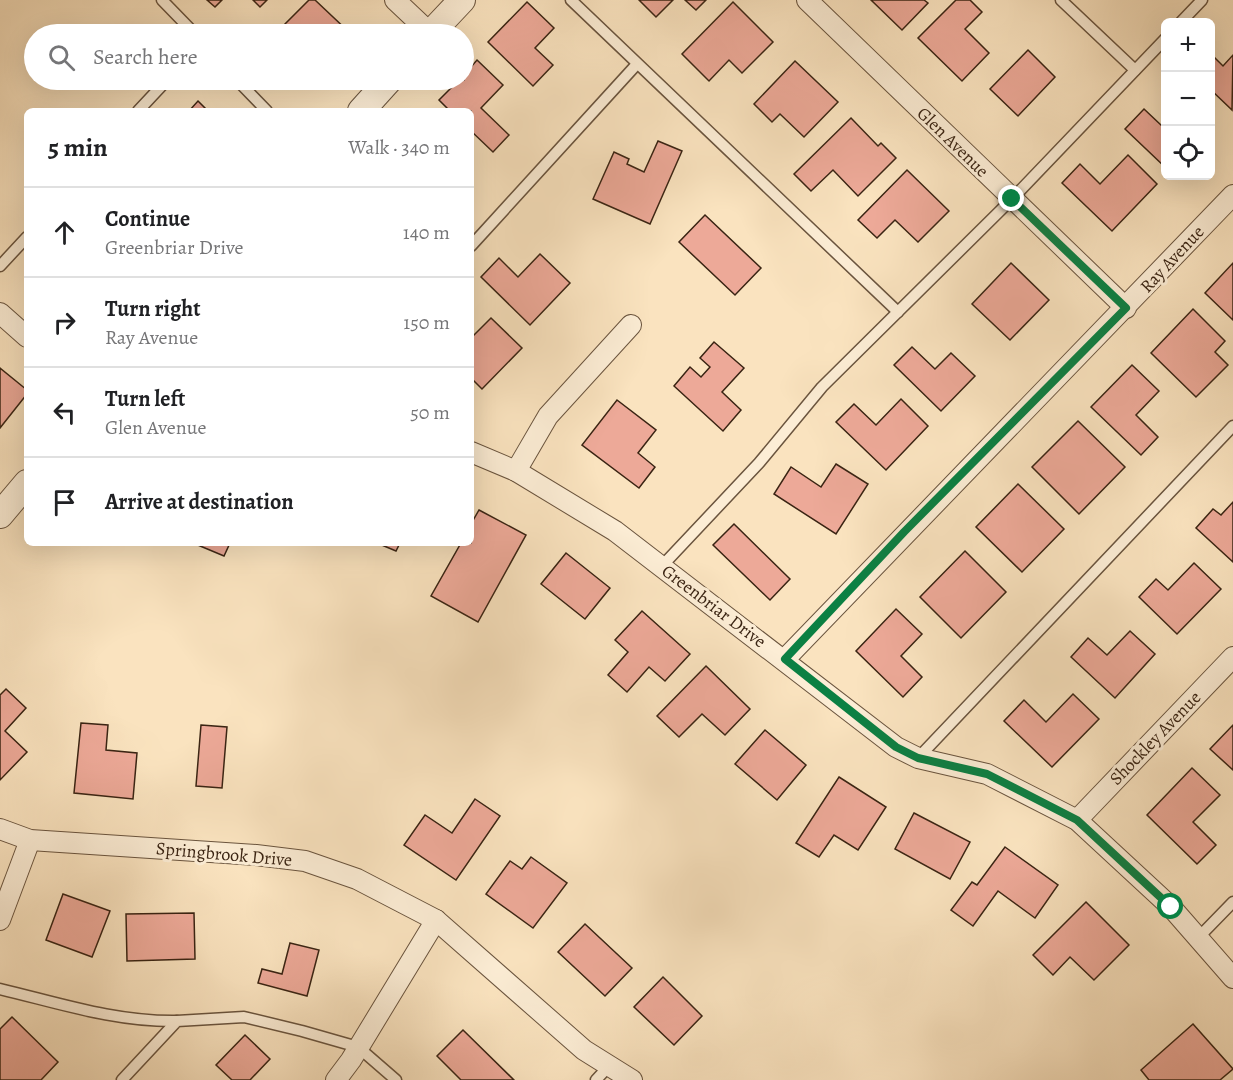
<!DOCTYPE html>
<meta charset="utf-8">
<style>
body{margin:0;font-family:Alegreya,serif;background:#f2f2f2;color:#202124}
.controls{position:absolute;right:18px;top:18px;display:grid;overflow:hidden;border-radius:9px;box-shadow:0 6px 24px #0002}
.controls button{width:54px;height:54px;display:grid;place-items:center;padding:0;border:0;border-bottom:2px solid #e0e0e0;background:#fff;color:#202124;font:30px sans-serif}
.stop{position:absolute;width:18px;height:18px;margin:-14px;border:4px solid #0b8043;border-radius:50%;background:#fff}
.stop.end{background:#0b8043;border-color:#fff;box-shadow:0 2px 6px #0008}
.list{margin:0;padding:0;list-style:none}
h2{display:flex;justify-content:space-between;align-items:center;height:78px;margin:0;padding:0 24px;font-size:26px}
h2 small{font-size:20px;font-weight:400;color:#757577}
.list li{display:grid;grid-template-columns:39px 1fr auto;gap:18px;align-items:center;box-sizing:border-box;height:90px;padding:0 24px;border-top:2px solid #e0e0e0}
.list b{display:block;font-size:22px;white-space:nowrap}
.list p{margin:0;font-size:20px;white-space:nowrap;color:#757577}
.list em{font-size:20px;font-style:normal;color:#757577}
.icon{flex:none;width:33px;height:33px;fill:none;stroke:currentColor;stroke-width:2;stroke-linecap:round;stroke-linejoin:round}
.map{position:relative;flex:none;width:1233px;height:1080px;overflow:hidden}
.search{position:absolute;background:#fff;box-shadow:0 6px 24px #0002;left:24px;top:24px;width:450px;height:66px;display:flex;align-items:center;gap:15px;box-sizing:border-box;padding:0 21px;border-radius:33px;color:#757577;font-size:22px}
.panel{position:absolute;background:#fff;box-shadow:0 6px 24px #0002;left:24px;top:108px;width:450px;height:438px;border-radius:9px}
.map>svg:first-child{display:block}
.building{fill:#eda998;stroke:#3a2413;stroke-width:1.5}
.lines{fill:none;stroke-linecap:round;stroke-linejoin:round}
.service-casing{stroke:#6a543e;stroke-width:13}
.minor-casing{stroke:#6a543e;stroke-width:22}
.tertiary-casing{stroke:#6a543e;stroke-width:28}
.service{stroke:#fcedd5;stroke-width:10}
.minor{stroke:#fcedd5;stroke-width:20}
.tertiary{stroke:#fcedd5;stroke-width:26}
.route{stroke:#0b8043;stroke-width:8}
.labels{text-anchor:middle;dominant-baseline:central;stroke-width:6;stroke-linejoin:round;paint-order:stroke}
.street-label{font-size:18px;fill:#3a2413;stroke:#fcedd5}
</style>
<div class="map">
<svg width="1233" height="1080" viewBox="0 0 1233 1080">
<rect width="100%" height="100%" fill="#fae3bf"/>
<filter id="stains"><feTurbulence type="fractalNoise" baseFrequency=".00333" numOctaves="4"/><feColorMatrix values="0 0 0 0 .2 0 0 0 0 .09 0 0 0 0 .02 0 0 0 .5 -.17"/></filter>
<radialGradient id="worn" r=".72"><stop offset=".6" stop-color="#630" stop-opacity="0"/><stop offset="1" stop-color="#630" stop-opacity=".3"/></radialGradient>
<g class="building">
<polygon points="207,0 222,0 215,7"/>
<polygon points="253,0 267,0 260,7"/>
<polygon points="309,0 315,0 351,34 296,34 285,24"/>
<polygon points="639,0 673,0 656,17"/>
<polygon points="685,0 706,0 696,10"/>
<polygon points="871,0 924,0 928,3 902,30"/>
<polygon points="956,0 970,0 982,12 965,29 989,53 962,81 918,38"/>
<polygon points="527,2 554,28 535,48 553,65 533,86 488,42"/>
<polygon points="733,2 773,42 742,73 729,60 709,81 682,54"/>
<polygon points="1028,50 1055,77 1018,116 990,89"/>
<polygon points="1210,53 1223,66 1233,55 1232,110 1210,89"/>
<polygon points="477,60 503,85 481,108 509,135 493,152 471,131 471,111 450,111 439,100 459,80 464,80 464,75"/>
<polygon points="795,61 838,102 804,137 780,114 772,122 754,104"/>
<polygon points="198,101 208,111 189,111"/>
<polygon points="1144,109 1162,126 1166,122 1166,168 1125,129"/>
<polygon points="851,118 878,146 881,143 896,158 858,196 833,170 811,191 794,174"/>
<polygon points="658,141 682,151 650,224 593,199 614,152 629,159 627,164 644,172"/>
<polygon points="1128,155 1157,184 1112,231 1062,183 1080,164 1100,184"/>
<polygon points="907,170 949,211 918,242 895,220 877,238 858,220"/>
<polygon points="705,215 761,268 735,295 679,242"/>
<polygon points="540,254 570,283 530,325 481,277 499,258 518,277"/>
<polygon points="1011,263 1049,300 1010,340 972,304"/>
<polygon points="1233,263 1233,320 1205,293"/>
<polygon points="1193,309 1225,341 1215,352 1228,365 1196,397 1151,353"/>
<polygon points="491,318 522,348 482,389 471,378 471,338"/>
<polygon points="714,342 744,368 722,392 741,410 723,431 674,386 690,367 701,377 710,367 700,358"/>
<polygon points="912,347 935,369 951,353 975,376 941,411 894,365"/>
<polygon points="1132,365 1159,391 1136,415 1158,437 1141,455 1091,407"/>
<polygon points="0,368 27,390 27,394 0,428"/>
<polygon points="901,399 928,426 886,470 836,422 854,404 876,425"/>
<polygon points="617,400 656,430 638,453 655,467 639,488 582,445"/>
<polygon points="1078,421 1125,467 1079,514 1032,467"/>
<polygon points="836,464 868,484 836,534 774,494 791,467 821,487"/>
<polygon points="1018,484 1064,529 1022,572 976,527"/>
<polygon points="1233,502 1233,562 1196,528 1213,509 1221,515"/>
<polygon points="479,510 526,535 478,622 431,596 461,543 471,543 471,524"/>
<polygon points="734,524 790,579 770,600 713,545"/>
<polygon points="193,543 230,543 224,556"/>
<polygon points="377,543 400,543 396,551"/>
<polygon points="965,551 1006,592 961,638 920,597"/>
<polygon points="566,553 610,588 585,619 541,584"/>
<polygon points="1194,563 1221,589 1177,634 1139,597 1156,579 1168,590"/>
<polygon points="896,609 922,634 901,656 922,677 903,697 856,651"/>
<polygon points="642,611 690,654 665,681 649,667 627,692 608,675 628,652 615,640"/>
<polygon points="1130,631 1155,654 1115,698 1071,657 1088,638 1107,655"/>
<polygon points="706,666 750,709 725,735 702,714 679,737 657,716"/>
<polygon points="6,689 26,708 5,731 27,752 0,780 0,695"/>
<polygon points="1073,694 1099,719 1052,767 1004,721 1024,700 1046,722"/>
<polygon points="81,723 108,725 106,750 137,753 133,799 74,793"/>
<polygon points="201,725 227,727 222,788 196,786"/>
<polygon points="1233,725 1233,770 1210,749"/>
<polygon points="765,730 806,765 777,800 735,764"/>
<polygon points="1192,768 1220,795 1193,822 1216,845 1197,864 1147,815"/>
<polygon points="839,777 886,807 858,850 834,835 819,857 796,843"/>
<polygon points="475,799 500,816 456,880 404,845 425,815 452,833"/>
<polygon points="914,813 970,842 950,879 895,849"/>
<polygon points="1005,847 1058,885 1035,918 998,891 973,926 951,910 972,882 977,885"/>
<polygon points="531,857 567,883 533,928 486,894 510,861 522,869"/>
<polygon points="63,894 110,911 92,957 46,940"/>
<polygon points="1086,902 1129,945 1094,980 1070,957 1053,975 1033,955"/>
<polygon points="194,913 195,959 127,961 126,914"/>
<polygon points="585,924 632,968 605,996 558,952"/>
<polygon points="290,943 319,950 307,996 258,983 262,969 282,974"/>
<polygon points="663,977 702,1016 674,1045 634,1007"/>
<polygon points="12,1017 58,1062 41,1080 0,1080 0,1029"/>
<polygon points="1193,1024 1233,1069 1220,1080 1149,1080 1141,1070"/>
<polygon points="463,1030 514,1080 461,1080 437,1056"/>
<polygon points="245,1035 270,1059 250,1080 232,1080 216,1065"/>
</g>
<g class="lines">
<g class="service-casing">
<g id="service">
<polyline points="162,0 195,34"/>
<polyline points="571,0 898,312"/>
<polyline points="1061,0 1135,70"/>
<polyline points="1181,22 1202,0"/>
<polyline points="237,80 267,111"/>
<polyline points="138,111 167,80"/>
<polyline points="471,246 637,64"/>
<polyline points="0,266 27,237"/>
<polyline points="662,566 759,463 822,387 1012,199 1166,38"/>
<polyline points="918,758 1233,426"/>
<polyline points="1198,938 1233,902"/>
<path d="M0,989c59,14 115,33 177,32"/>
<polyline points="122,1080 177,1021 244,1017 302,1031 358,1047 396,1080"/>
<polyline points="596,1080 609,1066"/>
</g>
</g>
<g class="minor-casing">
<g id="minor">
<polyline points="395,0 431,34"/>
<polyline points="807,0 1126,308"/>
<polyline points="0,313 27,337"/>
<polyline points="471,452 516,471 615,531 896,747 918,758 987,774 1077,820 1171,907 1233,978"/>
<polyline points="516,471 548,416 631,325"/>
<polyline points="785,659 1233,195"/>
<polyline points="1077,820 1233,657"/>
<polyline points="0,829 30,840 256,855 305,861 357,879 436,920 584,1050 632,1080"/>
<polyline points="0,920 30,840"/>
<polyline points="336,1080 351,1060 436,920"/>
</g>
</g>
<g class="tertiary-casing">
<g id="tertiary">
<polyline points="430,34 462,0"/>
<polyline points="361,111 389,80"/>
<polyline points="0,515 27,483"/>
</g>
</g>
<use href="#service" class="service"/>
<use href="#minor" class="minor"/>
<use href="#tertiary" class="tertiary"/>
</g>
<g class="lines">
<polyline class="route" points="1012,199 1126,308 904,532 785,659 896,747 918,758 987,774 1077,820 1171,907"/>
</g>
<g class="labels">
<g class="street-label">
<text transform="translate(953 142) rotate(44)">Glen Avenue</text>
<text transform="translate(1172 259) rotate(-47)">Ray Avenue</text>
<text transform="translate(714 606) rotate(37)">Greenbriar Drive</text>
<text transform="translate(1155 738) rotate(-46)">Shockley Avenue</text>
<text transform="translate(224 854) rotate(5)">Springbrook Drive</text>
</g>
</g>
<rect width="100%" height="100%" filter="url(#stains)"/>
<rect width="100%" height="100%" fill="url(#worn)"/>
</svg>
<div class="controls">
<button>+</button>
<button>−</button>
<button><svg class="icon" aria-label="locate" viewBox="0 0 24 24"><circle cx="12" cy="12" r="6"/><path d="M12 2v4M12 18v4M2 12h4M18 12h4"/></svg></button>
</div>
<div class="stop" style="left:1171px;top:907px"></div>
<div class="stop end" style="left:1012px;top:199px"></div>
<div class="search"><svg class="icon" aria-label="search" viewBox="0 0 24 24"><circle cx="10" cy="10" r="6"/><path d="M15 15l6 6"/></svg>Search here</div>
<section class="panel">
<h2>5 min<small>Walk · 340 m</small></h2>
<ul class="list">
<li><svg class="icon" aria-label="ahead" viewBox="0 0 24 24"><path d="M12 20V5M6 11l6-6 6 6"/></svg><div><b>Continue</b><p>Greenbriar Drive</p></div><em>140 m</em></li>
<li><svg class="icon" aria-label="right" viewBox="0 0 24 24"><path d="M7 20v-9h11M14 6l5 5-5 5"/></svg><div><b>Turn right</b><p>Ray Avenue</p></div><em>150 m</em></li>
<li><svg class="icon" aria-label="left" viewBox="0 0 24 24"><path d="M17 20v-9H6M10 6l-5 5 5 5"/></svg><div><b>Turn left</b><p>Glen Avenue</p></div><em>50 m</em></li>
<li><svg class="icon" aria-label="arrive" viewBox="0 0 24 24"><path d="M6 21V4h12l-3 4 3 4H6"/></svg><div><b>Arrive at destination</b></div></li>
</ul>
</section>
</div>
